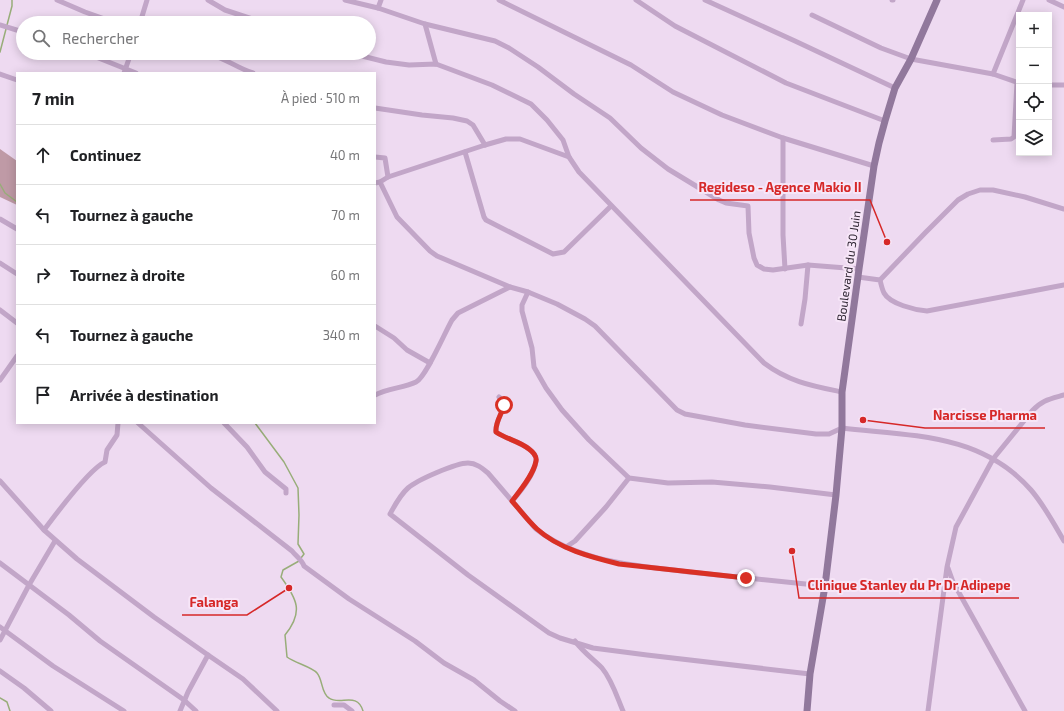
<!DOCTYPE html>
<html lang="fr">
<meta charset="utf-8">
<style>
body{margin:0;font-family:"Exo 2",sans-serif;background:#f6f6f6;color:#202124}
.controls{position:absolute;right:12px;top:12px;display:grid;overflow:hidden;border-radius:0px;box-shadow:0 2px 10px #0003}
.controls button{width:36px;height:36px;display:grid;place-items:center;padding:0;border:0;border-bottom:1px solid #e0e0e0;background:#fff;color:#202124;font:20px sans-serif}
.stop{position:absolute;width:12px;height:12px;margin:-9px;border:3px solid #d93025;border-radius:50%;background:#fff}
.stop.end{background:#d93025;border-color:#fff;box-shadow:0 1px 4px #0008}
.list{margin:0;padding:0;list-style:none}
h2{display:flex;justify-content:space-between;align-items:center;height:52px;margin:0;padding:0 16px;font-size:17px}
h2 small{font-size:13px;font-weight:400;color:#757577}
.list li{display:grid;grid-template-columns:26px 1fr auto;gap:12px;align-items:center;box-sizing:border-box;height:60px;padding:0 16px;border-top:1px solid #e0e0e0}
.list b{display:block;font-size:15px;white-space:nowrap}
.list em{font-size:13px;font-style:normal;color:#757577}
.icon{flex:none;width:22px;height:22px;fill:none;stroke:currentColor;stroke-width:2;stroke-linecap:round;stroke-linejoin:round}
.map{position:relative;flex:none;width:1064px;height:711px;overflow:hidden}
.search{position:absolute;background:#fff;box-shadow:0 2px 10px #0003;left:16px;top:16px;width:360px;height:44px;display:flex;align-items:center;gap:10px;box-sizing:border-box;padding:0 14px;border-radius:22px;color:#757577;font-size:15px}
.panel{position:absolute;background:#fff;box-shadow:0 2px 10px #0003;left:16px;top:72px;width:360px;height:352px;border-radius:0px}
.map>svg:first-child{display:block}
.green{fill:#bf9aa6}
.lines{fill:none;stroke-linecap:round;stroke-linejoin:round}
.stream{stroke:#98ad79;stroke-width:1.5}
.street{stroke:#c2a6c8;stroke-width:5}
.secondary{stroke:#91789c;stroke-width:7}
.route{stroke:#d93025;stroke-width:5}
.labels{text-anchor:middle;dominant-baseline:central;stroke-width:4;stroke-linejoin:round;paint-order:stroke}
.street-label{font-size:12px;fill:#302734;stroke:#f7e6f8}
.leader{fill:none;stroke:#d62828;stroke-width:1.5}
.callout-dot{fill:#d62828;stroke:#f7e6f8;stroke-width:1.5}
.callout-label{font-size:13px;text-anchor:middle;font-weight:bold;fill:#d62828;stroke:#f7e6f8;stroke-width:4;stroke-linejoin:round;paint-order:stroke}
</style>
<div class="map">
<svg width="1064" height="711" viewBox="0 0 1064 711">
<rect width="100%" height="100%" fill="#eedaf1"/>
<polygon class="green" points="0,149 17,161 17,205 0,197"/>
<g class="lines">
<g class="stream">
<polyline points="7,25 12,6 12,0"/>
<polyline points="0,52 6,29"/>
<polyline points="0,184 5,193 17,202"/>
<polyline points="255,423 284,462 298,488 299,515 298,544 304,554 301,558"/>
<path d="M299,561l-16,9 -2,7c16,22 23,35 4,58l2,22c8,6 25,10 30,16 6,7 4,20 12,25 11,8 28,-7 34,13"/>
<polyline points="0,698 7,702 10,711"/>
</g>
<g class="street">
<polyline points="57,0 85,12 116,23"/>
<polyline points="208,0 225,10 265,23"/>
<polyline points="345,0 378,8 425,24 495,41 509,48 538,67 574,94 610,118 641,148 668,169 719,200 726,203 748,206 749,233 754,258 757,265 764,269 773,270 808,265 859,269"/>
<polyline points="499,0 631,65 673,92 722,115 783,138 874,166"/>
<polyline points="636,0 675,26 786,83 885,121"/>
<polyline points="705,0 795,41 895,88"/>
<polyline points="892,0 893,0"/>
<polyline points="1049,0 1064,7"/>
<polyline points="378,8 381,0"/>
<polyline points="812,15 881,48 911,59 993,74 1019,83"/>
<polyline points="140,23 147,0"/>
<polyline points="425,24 436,64"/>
<polyline points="0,25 23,32"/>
<polyline points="86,53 136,73"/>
<path d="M207,53c16,4 30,15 46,20"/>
<path d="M350,53l36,9 23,3 27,-1 56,21 39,19 16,16 16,20 6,17 10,15 185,191c25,19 49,23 78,29"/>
<polyline points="124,73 131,53"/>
<polyline points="0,74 17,80"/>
<polyline points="993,74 1023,0"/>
<polyline points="1049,85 1064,85"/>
<polyline points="375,108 422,115 453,118 467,121 473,125 485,145"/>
<polyline points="783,138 783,235 785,269"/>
<polyline points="993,140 1011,139 1014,137 1017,83"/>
<polyline points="465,152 484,217 486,220 553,254 564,252 611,206"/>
<polyline points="375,157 385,158 388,177"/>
<path d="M380,182l17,35 33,34 7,5 73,31 18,5 29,12 28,15 10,7 82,84 8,4 60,11 71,9h13l13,-6c69,8 139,5 189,62 13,15 23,34 33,51"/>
<polyline points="375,183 380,182 388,177 485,145 506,139 520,139 569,157"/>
<polyline points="0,219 17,229"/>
<polyline points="0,263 17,274"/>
<path d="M858,277l22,3c1,4 2,9 4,13 6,11 31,17 43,18l137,-26"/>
<polyline points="880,280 925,233 958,200 968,194 980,190 993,190 1025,197 1064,209"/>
<polyline points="528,292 522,305 522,311 532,348 534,367 546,388 562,410 589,440 629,478 668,483 712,482 770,487 836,495"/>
<polyline points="0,310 17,323"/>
<polyline points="801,324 805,299 808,265"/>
<polyline points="375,326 394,338 407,350 430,363"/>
<polyline points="0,380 17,356"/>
<path d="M375,395c13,-7 29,-7 41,-13 10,-5 29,-50 36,-62l6,-7 52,-26"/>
<path d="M499,397l6,5c-2,11 -10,19 -9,30 10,7 23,9 33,17 4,3 8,7 7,12 -2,13 -16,31 -24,40"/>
<path d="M138,423l73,65 81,63c4,5 10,9 12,15l45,33 66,42 29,22 30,17 26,21 15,10"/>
<polyline points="224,423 247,447 265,472 286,489 286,493"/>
<polyline points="0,481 44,530 77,559 154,617 208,655 243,679 277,711"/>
<path d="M44,530c12,-16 45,-61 61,-68l2,-12 10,-15 1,-12"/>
<polyline points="566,547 575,541 606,507 629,478"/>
<polyline points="0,563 69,615 100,641 184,700 196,711"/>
<polyline points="948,568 953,582 1025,711"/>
<polyline points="0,627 53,666 124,711"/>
<polyline points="0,640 29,585 55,541"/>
<path d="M575,641c8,11 18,18 27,27 10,12 15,29 21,43"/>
<polyline points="0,671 24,688 51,711"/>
<path d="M810,674l-163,-19 -54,-7 -33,-10 -11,-5 -81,-58 -78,-61c5,-9 10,-19 18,-26 9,-8 48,-25 60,-25 8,0 14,5 20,10l48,56c44,34 100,36 153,43 45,5 91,9 136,14"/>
<polyline points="334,705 344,705 352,711"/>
<polyline points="180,711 188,692 208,655"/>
<path d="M928,711l19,-144 9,-40 37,-68 39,-48c10,-11 18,-12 32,-16"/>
</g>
<polyline class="secondary" points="807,711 810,674 825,586 836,495 842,428 842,392 859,269 874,166 879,143 885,121 895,88 911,59 937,0"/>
</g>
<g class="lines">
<path class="route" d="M504,405c-2,9 -9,17 -8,27 10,7 23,9 33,17 4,3 8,7 7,12 -2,13 -16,30 -24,40 8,9 16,20 25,28 22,20 54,28 82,35l127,14"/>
</g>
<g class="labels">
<g class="street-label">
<text transform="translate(848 266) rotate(-82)">Boulevard du 30 Juin</text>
</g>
</g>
<path class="leader" d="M887 242L870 200H690M863 420L925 428H1045M792 551L799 598H1019M289 588L247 615H182"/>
<g class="callout-dot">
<circle cx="887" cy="242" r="4"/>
<circle cx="863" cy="420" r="4"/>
<circle cx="792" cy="551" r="4"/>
<circle cx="289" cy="588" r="4"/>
</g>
<g class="callout-label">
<text x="780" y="192">Regideso - Agence Makio II</text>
<text x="985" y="420">Narcisse Pharma</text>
<text x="909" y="590">Clinique Stanley du Pr Dr Adipepe</text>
<text x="214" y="607">Falanga</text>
</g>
</svg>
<div class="controls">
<button>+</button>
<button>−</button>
<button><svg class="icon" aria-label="locate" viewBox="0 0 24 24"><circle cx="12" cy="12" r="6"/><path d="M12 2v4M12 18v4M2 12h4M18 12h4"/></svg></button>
<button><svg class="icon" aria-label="layers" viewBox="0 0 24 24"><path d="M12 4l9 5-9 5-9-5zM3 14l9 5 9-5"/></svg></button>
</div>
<div class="stop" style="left:504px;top:405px"></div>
<div class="stop end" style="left:746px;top:578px"></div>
<div class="search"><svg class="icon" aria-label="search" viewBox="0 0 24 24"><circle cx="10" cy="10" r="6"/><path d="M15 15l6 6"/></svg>Rechercher</div>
<section class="panel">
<h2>7 min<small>À pied · 510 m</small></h2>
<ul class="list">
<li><svg class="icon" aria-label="ahead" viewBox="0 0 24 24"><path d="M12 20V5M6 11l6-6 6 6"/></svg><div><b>Continuez</b></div><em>40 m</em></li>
<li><svg class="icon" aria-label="left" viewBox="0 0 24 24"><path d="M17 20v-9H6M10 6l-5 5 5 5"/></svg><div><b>Tournez à gauche</b></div><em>70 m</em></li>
<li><svg class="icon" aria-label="right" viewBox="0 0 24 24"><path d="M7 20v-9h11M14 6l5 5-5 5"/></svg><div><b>Tournez à droite</b></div><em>60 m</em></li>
<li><svg class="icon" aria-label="left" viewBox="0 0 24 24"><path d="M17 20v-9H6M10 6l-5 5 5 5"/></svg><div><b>Tournez à gauche</b></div><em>340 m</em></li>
<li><svg class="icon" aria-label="arrive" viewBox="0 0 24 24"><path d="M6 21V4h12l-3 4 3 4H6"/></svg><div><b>Arrivée à destination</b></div></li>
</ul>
</section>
</div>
